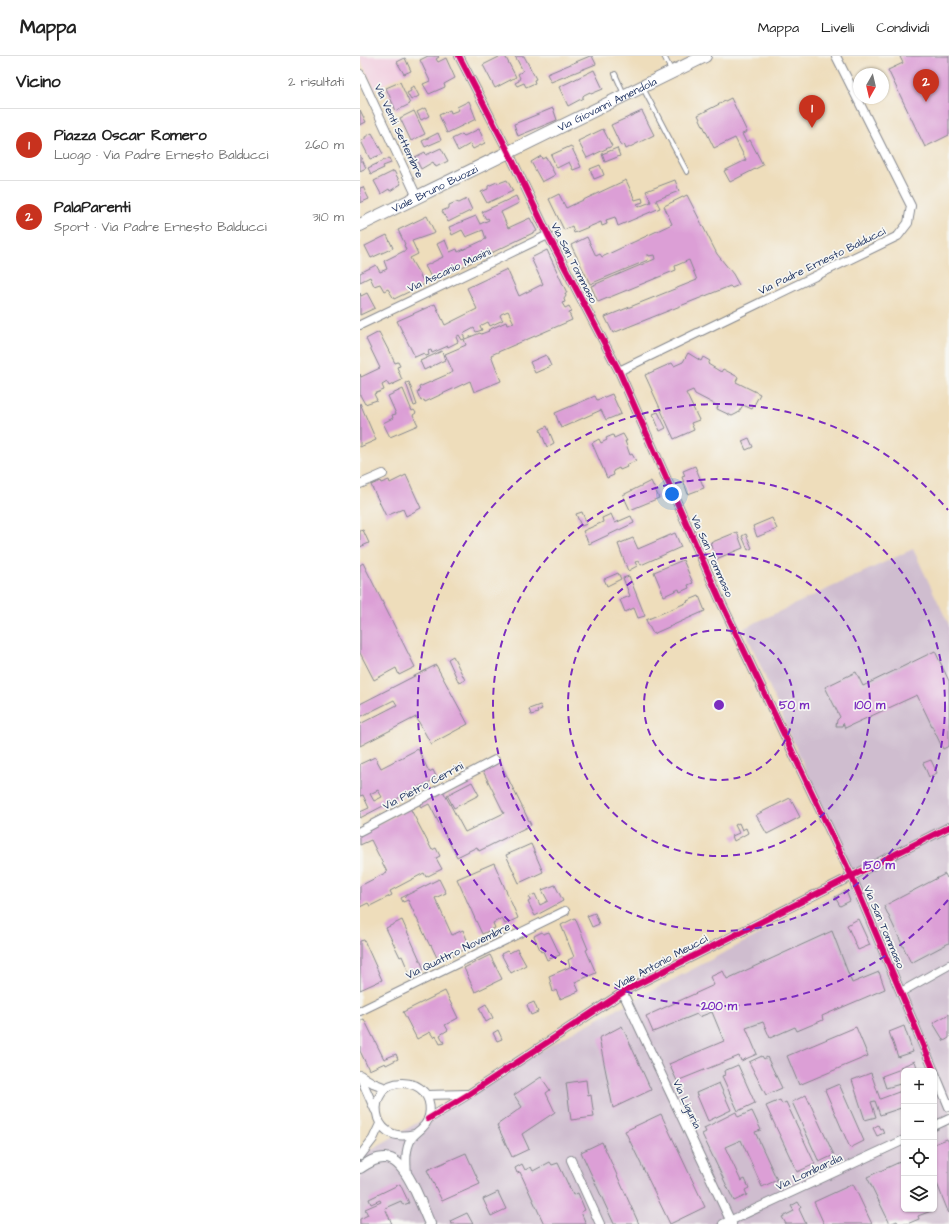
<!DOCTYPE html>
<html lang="it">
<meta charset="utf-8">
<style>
body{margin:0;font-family:"Architects Daughter",sans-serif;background:#f2f2f2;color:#222}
.controls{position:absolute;right:12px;bottom:12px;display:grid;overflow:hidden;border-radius:6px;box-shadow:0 1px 3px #0004}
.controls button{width:36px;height:36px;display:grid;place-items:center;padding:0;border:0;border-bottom:1px solid #e0e0e0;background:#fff;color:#222;font:20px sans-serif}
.compass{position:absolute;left:493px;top:12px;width:36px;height:36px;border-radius:50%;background:#fff;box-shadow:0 1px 3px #0004;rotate:188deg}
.you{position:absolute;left:312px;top:438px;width:14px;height:14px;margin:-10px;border:3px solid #fff;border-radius:50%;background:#1a73e8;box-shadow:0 0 0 6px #1a73e833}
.badge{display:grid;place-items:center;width:26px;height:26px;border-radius:50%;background:#c8321e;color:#fff;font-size:13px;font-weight:700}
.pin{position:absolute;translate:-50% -33px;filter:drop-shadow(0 1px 2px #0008)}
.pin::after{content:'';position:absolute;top:21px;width:14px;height:12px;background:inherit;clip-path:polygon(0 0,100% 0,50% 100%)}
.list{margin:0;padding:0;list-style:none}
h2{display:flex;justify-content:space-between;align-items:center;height:52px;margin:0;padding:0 16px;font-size:17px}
h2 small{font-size:13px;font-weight:400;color:#767676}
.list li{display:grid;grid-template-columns:26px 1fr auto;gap:12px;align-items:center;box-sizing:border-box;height:72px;padding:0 16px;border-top:1px solid #e0e0e0}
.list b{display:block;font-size:15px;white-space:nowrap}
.list p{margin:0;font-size:13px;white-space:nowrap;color:#767676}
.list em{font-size:13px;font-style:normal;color:#767676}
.icon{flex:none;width:22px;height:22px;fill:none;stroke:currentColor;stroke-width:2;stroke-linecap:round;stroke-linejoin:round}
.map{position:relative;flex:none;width:589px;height:1168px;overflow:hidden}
header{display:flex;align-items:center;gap:24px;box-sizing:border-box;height:56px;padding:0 20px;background:#fff;border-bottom:1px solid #e0e0e0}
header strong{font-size:19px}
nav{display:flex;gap:22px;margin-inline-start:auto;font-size:14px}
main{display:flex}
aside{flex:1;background:#fff}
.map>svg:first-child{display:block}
.built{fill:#f2cfe0}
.industrial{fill:#cfbdcf;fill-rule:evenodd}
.building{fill:#dc9fd6;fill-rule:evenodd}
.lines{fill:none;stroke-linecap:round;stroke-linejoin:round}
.service-casing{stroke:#84868c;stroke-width:6}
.minor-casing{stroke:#84868c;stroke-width:10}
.tertiary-casing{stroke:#84868c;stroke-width:12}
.secondary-casing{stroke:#84868c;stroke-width:14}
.service{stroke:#fff;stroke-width:4}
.minor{stroke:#fff;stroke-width:8}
.tertiary{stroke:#fff;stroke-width:10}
.secondary{stroke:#fff;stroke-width:12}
.cycleway-casing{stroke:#f6f6f2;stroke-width:8}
.cycleway{stroke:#d6006c;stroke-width:6}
.ring{fill:none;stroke:#7b2cbf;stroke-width:2;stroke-dasharray:7 5}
.labels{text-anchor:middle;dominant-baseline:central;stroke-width:3.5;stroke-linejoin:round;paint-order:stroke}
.street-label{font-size:11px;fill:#1b2f5e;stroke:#f6f6f2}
.centre{fill:#7b2cbf;stroke:#f6f6f2;stroke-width:2}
.ring-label{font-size:12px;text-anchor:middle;font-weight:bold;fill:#7b2cbf;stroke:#f6f6f2;stroke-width:3.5;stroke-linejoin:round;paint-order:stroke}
</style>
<header>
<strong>Mappa</strong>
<nav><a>Mappa</a><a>Livelli</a><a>Condividi</a></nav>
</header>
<main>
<aside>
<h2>Vicino<small>2 risultati</small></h2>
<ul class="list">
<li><span class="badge">1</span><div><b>Piazza Oscar Romero</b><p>Luogo · Via Padre Ernesto Balducci</p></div><em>260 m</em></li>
<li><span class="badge">2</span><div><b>PalaParenti</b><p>Sport · Via Padre Ernesto Balducci</p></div><em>310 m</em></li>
</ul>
</aside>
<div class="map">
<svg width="589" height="1168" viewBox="0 0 589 1168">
<rect width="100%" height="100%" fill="#f6f6f2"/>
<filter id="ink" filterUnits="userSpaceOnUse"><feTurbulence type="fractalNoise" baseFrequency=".025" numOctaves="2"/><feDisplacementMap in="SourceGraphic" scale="8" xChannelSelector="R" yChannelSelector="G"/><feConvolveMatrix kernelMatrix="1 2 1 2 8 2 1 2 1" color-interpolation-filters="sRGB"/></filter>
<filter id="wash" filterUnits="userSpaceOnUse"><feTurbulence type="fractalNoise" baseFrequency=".012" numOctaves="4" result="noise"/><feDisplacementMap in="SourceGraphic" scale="16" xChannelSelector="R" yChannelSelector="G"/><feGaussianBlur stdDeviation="0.9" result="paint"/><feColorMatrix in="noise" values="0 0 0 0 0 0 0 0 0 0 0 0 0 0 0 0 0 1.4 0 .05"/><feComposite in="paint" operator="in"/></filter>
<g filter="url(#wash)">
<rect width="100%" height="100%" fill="#edb"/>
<polygon class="built" points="0,0 45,0 39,3 46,17 15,33 0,3"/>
<path class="industrial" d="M553,493l36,76v599h-589v-68l215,-125 280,-147 -111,-256zM544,1015h30v138h-30z"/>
<g id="blocks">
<g class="building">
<polygon points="68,0 78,0 79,1 76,3 78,6 86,2 95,22 84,28 85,31 69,38 63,28 70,25 60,4"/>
<polygon points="141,0 145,0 156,21 135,32 123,9"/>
<polygon points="155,0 164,0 176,23 174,24 175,27 166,31 164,27 157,30 155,27 159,25 159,23 160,22 158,18 163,15"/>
<polygon points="230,0 232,0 236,8 191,26 187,18"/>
<polygon points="541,0 589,0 589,79 565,91 528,14 543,7 540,1"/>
<polygon points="45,2 51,15 44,18 37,6"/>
<polygon points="234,14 243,33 231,38 230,36 224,39 223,40 223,42 208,50 199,31"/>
<polygon points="40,26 50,48 36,55 26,32"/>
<polygon points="54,30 59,40 51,44 47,37 51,35 50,32"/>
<polygon points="371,42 387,76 382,78 386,86 390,84 403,109 370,126 364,115 386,104 375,82 354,92 338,59"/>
<polygon points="109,45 116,63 87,77 79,59 90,54 91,57 99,54 97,51"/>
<polygon points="65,52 69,60 61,64 57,56"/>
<polygon points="193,52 197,64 158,80 154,68"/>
<polygon points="0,54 6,66 0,69"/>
<polygon points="54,55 65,78 51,85 40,62"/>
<polygon points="282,55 294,79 266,93 264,88 261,90 251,69"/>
<polygon points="119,73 125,87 113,93 110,88 98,95 92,83 102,78 104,80"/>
<polygon points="243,73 252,90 227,102 218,85"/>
<polygon points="12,77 23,98 10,103 1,85 5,83 5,81"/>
<polygon points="78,77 81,84 65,91 62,85"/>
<polygon points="211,90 221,111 213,114 209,106 197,112 191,99"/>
<polygon points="81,92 88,105 76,111 73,106 61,113 55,101 65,96 66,99"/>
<polygon points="257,92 260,100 245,106 242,98"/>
<polygon points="0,99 6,112 0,115"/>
<polygon points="181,100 182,103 186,101 195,119 182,126 171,106"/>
<polygon points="29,102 31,107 23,110 24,112 11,118 8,112"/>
<polygon points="240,109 244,119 234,123 230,113"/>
<polygon points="34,115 41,128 30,135 29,133 21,138 14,125"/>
<polygon points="147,124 153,135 127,147 121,136 128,133 128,130 137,126 139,127"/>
<polygon points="266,124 275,144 282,142 283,146 277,148 278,151 291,146 286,135 315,124 319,135 296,144 300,152 258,170 255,161 246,164 247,168 242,170 241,166 214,177 212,170 204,174 189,143 199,138 206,152"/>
<polygon points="3,131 9,143 0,147 0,132"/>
<polygon points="327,139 357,198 373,218 379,229 372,232 370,230 253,277 245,261 337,224 329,204 315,210 316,214 238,246 231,230 295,203 294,199 289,200 289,199 287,199 288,204 230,228 211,189 227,181 236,200 240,198 242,201 312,168 304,150"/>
<polygon points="156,140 159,147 141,156 148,172 170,162 177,175 73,225 65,210 83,201 77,188 85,184 90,196 97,193 98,196 126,183 123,174 106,181 102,174 92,179 89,171 116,160 120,168 129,164 128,162 126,163 122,156"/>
<polygon points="107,143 112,154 88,166 82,155 89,152 89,149 96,146 99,147"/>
<polygon points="67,160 75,177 52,185 58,198 50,202 65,228 34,243 28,233 24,235 20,228 14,230 10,221 0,226 0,217 16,209 20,216 27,213 24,205 46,194 44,189 45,188 38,174"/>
<polygon points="27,179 33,192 11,202 5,190"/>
<path d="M187,194l20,43h-2l1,3 -2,3 1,3 -3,1 3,5 4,-2 3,6 -3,1 3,7 -81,35 10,26 -27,11 -4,-11 -45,21 -1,-2 -3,1 -4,-9 3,-1 -1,-4 34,-15 -8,-18 21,-9 -2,-6 -2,1 -3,-5 -3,2 2,5 -10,5v-1l-16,7 -1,-3 -3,1 1,4 -3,1 -2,-3 -9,4 -18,-36 38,-17 10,21 32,-16 -10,-21 40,-19 12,27 24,-12 -12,-26zM148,255l6,12 -7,2 -1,-3 -18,8 1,1 -8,3 -1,-1 -15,6 -2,-5 11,-6 2,4 6,-2 -2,-4 8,-4 2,4 13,-6 -3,-4 1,-2z"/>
<polygon points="0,237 1,240 7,237 15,252 0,259"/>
<polygon points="19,276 35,307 38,306 40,310 37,311 42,324 29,330 27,326 22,329 24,334 14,338 17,344 5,348 0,339 0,318 1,321 20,312 6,283"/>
<polygon points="82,295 85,304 64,314 60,305"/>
<polygon points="328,297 341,305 343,301 350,305 348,308 361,316 363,313 378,321 376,326 400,338 392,353 383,349 378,357 372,360 357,353 358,350 335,338 333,334 326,337 339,364 331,367 334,374 314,383 285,319 312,307 314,310 323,306"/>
<polygon points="186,299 191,310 175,317 170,306"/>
<polygon points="49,326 57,349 54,350 46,327"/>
<polygon points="43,333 52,355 54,354 56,357 53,359 58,369 30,381 23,367 33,362 32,359 36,358 28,340"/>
<polygon points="252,338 261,358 246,364 241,354 201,372 195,357 235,340 237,344"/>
<polygon points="0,347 16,384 0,391"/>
<polygon points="298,356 306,372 300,375 293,358"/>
<polygon points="187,370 194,387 187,391 180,374"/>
<polygon points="263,378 267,385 265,385 270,399 272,398 276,405 266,409 267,411 260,414 259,412 253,415 254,419 247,422 232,387 239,383 241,387 247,384 246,382 253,379 254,382"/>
<polygon points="389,382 393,391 386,394 382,385"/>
<polygon points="335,410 344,432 328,438 322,421 325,420 323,415"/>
<polygon points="46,419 61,452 46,460 43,453 26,460 11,429 20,425 21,427 29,424 30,427"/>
<polygon points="291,425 299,442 270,454 263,439"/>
<polygon points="222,456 227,468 221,470 216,458"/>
<polygon points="251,458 255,467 271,460 274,467 229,488 223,475 243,466 242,462"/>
<polygon points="412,462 417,473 397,481 393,470"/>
<polygon points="3,474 9,487 0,491 0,475"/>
<polygon points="377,476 383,492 356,503 350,487"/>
<polygon points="315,477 321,491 281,509 279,505 275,506 277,510 268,515 258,488 273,482 278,493"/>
<polygon points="386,478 392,492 388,494 382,480"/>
<polygon points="323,504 333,527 328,529 329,532 320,536 319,533 304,540 294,516"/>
<polygon points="3,507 55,611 39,619 36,612 14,624 0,597 0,509"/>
<polygon points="258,517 261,523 247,530 244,523"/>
<polygon points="269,520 285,560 278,562 274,552 265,556 260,544 270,540 263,522"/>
<polygon points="339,540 345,555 293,578 286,564 328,546 327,545"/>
<polygon points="575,595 589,625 589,690 583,693 557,639 485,672 483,667 482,670 476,670 477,664 480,661 465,631 496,616 503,630"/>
<polygon points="93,600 105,624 99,627 88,603"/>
<polygon points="76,609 108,668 71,688 56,661 0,690 0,668 37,649 34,644 0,661 0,648"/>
<polygon points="180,649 182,653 177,655 178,657 171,659 169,653"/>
<path d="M58,693l11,23 4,-2 4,8 -77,40v-6l9,-4 -6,-13 -3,1v-32l15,-7 6,11zM18,734l4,7 -8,4 -4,-7z"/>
<polygon points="571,704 577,717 569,721 563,707"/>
<polygon points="140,706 171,769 119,795 117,791 97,801 69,748 61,752 59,747 83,735 105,776 144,757 123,715"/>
<polygon points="112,726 119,739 94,752 87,739"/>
<polygon points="430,742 440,761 407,778 396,759"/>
<polygon points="50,752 72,794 76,792 80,800 76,802 82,813 66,821 64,817 30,835 32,839 10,850 8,847 0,851 0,830 27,816 11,784 0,789 0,778"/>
<polygon points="379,767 382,774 386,772 388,777 374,785 372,780 379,777 375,769"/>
<polygon points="171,788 183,816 159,827 146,799"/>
<polygon points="134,807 158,862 145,868 142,862 133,867 135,872 122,878 97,823"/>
<polygon points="585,818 587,822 589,820 589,887 551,907 524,850"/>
<polygon points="79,823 86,837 75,842 92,879 103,874 110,891 79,906 71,889 70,890 48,844 43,846 41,842"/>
<polygon points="195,829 203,845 175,860 168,846 171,844 169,841 175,838 180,849 188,845 182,834"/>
<polygon points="486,835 490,845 480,850 475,841"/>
<polygon points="235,857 239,868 232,871 227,860"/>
<polygon points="215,862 228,893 226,894 236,917 215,926 219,935 200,943 196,934 193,936 189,920 210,911 208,904 214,901 201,869"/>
<polygon points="498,863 510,889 498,894 487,869"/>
<polygon points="42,864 64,913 50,919 42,900 40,901 26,872"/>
<polygon points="472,875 492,927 519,916 525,933 462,960 463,964 437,975 435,971 410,982 403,966 386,972 397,998 381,1005 379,1000 317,1025 309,1008 364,985 352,956 339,961 337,958 293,976 286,960 354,929 350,921 363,915 367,923"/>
<polygon points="182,876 183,878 189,876 200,899 187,904 183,895 181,896 174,880"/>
<polygon points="4,884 22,924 0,934 0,885"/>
<polygon points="157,893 166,909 151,917 141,898 147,895 149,897"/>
<polygon points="130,899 142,923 115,936 104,912"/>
<polygon points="85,935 98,962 85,969 88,974 80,979 84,987 80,988 76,980 74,982 70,976 57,983 43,956"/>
<polygon points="174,946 178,956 171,959 167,949"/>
<polygon points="126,948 133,962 126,966 119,952"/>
<polygon points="589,958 589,982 584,985 573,967"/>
<polygon points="4,963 24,1003 36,998 38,1003 26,1009 25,1007 9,1014 0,995 0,965"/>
<polygon points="262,970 291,1034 253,1052 239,982"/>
<polygon points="544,970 553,996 538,1001 529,976"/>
<polygon points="496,971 508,1000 439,1029 427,1000"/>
<polygon points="138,974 142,983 137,985 133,977"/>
<polygon points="402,1000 404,1003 407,1001 422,1032 406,1039 389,1006"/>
<polygon points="555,1005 558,1015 544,1015 544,1027 526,1032 522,1020 541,1013 540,1011"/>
<polygon points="378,1009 395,1047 378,1055 362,1020 365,1019 364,1015"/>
<polygon points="511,1017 520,1043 544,1034 544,1051 520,1059 515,1045 511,1046 516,1061 505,1064 492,1024"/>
<polygon points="181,1021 190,1034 186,1037 195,1056 162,1078 169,1093 152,1101 137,1069 162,1051 154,1039"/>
<polygon points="226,1024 228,1040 231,1039 234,1061 211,1064 206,1027"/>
<polygon points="359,1027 371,1054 348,1065 336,1037"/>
<polygon points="479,1028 504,1085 490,1092 465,1034"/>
<polygon points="446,1039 474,1099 459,1106 432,1046"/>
<polygon points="420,1044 422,1048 426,1046 455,1108 437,1116 406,1050"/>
<polygon points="392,1055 401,1074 395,1076 417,1124 402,1131 381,1084 365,1091 381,1125 385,1123 389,1132 385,1134 387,1139 374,1145 342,1078 346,1076 344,1072 376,1056 378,1061"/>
<polygon points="301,1058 345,1151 310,1168 265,1075"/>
<polygon points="518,1069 520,1073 522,1072 524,1077 517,1080 513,1072"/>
<polygon points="587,1083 589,1087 589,1158 574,1120 574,1088"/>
<polygon points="242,1086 279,1168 254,1168 221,1096"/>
<polygon points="106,1097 120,1128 82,1145 67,1114"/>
<polygon points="544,1104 544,1153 570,1153 571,1155 558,1160 559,1163 547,1168 538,1168 537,1165 530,1168 507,1121"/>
<polygon points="190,1106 192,1109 198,1107 213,1139 218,1137 225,1154 221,1156 226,1168 184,1168 160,1116 157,1117 155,1112 162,1108 165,1114 171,1111 173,1115"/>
<polygon points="40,1128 49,1147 43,1149 41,1145 25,1152 32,1168 0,1168 0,1163 8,1159 5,1153 21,1146 20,1144 11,1148 9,1143"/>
<polygon points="493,1128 512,1168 464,1168 454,1146"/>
<polygon points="138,1136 146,1153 131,1160 123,1143"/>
<polygon points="438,1146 441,1151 439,1153 446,1168 426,1168 422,1161 434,1155 431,1150"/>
<polygon points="107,1157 113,1168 91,1168 90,1165"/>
</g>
</g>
</g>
<g filter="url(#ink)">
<use href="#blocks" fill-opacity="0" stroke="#84868c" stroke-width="1"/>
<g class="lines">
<g class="service-casing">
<g id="service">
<polyline points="304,0 311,14"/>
<polyline points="255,18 264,38"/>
<polyline points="283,32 327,116"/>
</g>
</g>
<g class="minor-casing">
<g id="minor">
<polyline points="99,0 149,97 188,179 259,315 361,546 492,821 574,1015"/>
<polyline points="0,18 57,141"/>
<polyline points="0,269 188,179"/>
<polyline points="259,315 538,180 548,167 551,150 476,0"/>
<polyline points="0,428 23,418"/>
<polyline points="0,775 135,704"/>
<polyline points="541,936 589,909"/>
<polyline points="263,937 372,1168"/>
<polyline points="0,955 205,855"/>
<polyline points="574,1015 589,1051"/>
<polyline points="0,1019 13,1027 26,1032"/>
<polyline points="0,1020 15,1054"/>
<polyline points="66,1039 108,1038"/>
<polyline points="68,1063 109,1038 268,933 589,771"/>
<polyline points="574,1070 589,1063"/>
<polyline points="0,1100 13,1083 20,1068"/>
<polyline points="211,1104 240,1168"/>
<path d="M47,1119c-1,-13 -2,-25 4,-36 3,-5 7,-7 11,-11 10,-9 10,-26 2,-36 -6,-7 -14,-9 -22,-9 -37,0 -34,63 12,51"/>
<polyline points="363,1168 544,1084"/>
</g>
</g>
<g class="tertiary-casing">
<path id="tertiary" d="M0,1112c8,-5 16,-11 26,-10 21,1 36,50 44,66"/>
</g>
<g class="secondary-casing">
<g id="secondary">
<path id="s1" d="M0,169l345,-169"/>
</g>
</g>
<use href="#service" class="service"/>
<use href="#minor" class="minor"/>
<use href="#tertiary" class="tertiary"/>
<use href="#secondary" class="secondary"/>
<g class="cycleway-casing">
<g id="cycleway">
<polyline points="99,0 149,97 188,179 259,315 361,546 492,821 574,1015"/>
<polyline points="68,1063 109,1038 268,933 589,771"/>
</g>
</g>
<use href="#cycleway" class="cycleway"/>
</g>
</g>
<g class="ring">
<circle cx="359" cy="649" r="75"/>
<circle cx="359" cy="649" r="151"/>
<circle cx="359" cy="649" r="226"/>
<path d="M588 844A301 301 0 1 1 588 454"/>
</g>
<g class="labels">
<g class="street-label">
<text stroke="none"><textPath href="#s1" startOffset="275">Via Giovanni Amendola</textPath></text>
<text transform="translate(39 75) rotate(65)">Via Venti Settembre</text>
<text stroke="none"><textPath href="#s1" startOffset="83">Viale Bruno Buozzi</textPath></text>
<text transform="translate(462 205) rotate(-26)">Via Padre Ernesto Balducci</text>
<text transform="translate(214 207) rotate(63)">Via San Tommaso</text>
<text transform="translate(89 214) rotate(-25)">Via Ascanio Masini</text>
<text transform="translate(352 500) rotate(66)">Via San Tommaso</text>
<text transform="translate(63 730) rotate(-28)">Via Pietro Cerrini</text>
<text transform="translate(524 871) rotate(67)">Via San Tommaso</text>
<text transform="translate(98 895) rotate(-26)">Via Quattro Novembre</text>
<text transform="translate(301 906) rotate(-28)">Viale Antonio Meucci</text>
<text transform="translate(327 1048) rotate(65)">Via Liguria</text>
<text transform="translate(449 1116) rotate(-25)">Via Lombardia</text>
</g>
</g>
<circle cx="359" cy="649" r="6" class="centre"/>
<g class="ring-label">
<text x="434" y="653">50 m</text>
<text x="510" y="653">100 m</text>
<text x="519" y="813">150 m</text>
<text x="359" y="954">200 m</text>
</g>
</svg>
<div class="controls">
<button>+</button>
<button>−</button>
<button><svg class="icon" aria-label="locate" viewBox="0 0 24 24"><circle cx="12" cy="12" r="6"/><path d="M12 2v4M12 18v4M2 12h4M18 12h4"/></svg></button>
<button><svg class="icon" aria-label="layers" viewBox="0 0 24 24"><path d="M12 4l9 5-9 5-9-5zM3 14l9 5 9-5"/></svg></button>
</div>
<svg class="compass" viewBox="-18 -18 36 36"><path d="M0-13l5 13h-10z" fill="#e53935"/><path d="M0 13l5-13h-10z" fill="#767676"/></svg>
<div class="you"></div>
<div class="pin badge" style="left:452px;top:72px">1</div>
<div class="pin badge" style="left:566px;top:46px">2</div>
</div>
</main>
